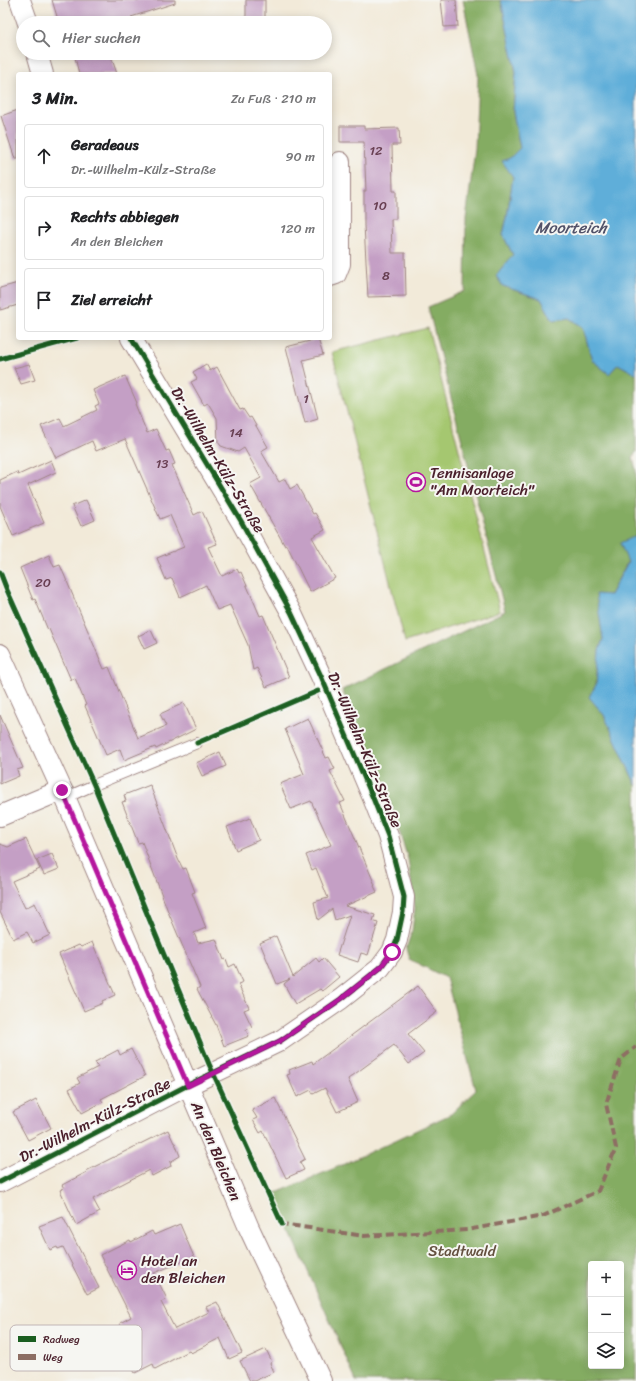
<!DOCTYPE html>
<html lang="de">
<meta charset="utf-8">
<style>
body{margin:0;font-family:Sriracha,sans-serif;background:#f2f2f2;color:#202124}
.controls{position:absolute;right:12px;bottom:12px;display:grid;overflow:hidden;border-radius:4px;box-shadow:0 2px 10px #0003}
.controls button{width:36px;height:36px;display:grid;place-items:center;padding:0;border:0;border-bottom:1px solid #e0e0e0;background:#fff;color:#202124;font:20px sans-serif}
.stop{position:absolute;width:12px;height:12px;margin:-9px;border:3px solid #b5179e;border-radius:50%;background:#fff}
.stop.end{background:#b5179e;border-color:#fff;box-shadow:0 1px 4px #0008}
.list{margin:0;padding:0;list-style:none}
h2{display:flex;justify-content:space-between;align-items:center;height:52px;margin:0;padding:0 16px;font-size:17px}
h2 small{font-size:13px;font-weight:400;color:#757577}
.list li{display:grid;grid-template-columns:26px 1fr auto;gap:12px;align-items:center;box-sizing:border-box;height:64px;margin:0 8px 8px;padding:0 8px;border:1px solid #e0e0e0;border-radius:4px}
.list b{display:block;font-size:15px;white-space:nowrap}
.list p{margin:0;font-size:13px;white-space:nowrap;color:#757577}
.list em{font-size:13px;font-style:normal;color:#757577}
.icon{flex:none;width:22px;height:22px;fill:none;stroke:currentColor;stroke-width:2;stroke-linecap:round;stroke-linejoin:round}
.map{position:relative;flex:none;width:636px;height:1381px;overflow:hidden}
.search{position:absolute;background:#fff;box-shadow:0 2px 10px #0003;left:16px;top:16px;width:316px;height:44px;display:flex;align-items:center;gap:10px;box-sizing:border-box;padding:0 14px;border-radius:22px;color:#757577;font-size:15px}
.panel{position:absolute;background:#fff;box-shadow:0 2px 10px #0003;left:16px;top:72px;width:316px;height:268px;border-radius:4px}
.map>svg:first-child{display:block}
.green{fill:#a5c770;stroke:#78734e}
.forest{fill:#84ac62;stroke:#676646;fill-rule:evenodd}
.water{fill:#5faed9;stroke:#546682}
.building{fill:#c49fc5}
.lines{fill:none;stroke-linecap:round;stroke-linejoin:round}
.service-casing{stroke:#9e8482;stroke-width:12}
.minor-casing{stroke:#9e8482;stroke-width:22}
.service{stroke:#fff;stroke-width:10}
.minor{stroke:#fff;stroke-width:20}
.quiet{stroke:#8d6e63;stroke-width:4;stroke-dasharray:8 4;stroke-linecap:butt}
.cycleway-casing{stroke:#f6f6f2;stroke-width:8}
.cycleway{stroke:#1b5e20;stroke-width:5}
.route{stroke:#b5179e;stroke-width:5}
.labels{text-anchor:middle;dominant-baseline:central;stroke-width:4;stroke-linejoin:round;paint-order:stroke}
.number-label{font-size:13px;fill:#683f52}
.street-label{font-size:15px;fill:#4a1f2b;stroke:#f6f6f2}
.poi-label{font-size:15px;fill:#4a1f2b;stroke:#f6f6f2;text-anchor:start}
.park-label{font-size:15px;fill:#655140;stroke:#f6f6f2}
.water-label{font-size:16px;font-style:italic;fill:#515168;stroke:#f6f6f2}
.key{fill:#f6f6f2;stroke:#c2b6b6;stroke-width:1}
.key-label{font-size:11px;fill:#4a1f2b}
</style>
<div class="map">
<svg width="636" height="1381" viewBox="0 0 636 1381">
<rect width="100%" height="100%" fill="#f6f6f2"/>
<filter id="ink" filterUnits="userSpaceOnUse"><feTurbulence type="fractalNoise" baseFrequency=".025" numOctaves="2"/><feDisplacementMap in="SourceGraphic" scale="8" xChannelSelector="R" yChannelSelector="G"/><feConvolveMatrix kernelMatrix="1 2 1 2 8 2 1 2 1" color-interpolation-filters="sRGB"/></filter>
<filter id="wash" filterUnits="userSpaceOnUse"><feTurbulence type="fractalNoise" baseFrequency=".012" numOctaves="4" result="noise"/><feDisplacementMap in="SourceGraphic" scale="16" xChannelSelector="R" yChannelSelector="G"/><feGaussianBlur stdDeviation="0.9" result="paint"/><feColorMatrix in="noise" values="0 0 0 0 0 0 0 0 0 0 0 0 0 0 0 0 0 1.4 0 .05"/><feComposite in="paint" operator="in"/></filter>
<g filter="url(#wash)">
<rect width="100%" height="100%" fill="#f2ead9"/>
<polygon class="green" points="428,328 500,611 405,642 332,352"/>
<path class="forest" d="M463,0h38l15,72 -3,40 7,36 -10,10 3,19 -6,40 -4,18 10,20 -17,21 7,10 38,13 12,21 16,-2 14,9 9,33 17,14 9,-10 18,10v78l-3,5 3,14v61l-8,29 -18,34h-13l6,44 -4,12 -3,34 -6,12 14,18 32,70v596h-280l-82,-187 68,-29 109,-51 25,-24 -30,-112 -37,-19 -3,-10 6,-18 3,-23 -7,-49 -19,-60 -47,-109 163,-79 -77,-304 37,-16 1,-72 9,-70 3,-74zM591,1264h30v102h-30z"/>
<g class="water">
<polygon points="501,0 636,0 636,374 618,364 609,374 592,360 583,327 569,318 553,320 541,299 503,286 496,276 513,255 503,235 507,217 513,177 502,161 510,158 520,148 513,112 516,72"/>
<polygon points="636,532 636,785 604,715 589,697 596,685 599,651 603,639 596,594 610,595 628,562 620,543 635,536"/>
</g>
<g id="blocks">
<g class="building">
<polygon points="52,0 175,0 175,3 131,17 133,23 59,23"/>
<rect x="246" y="0" width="19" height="23"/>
<polygon points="441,0 456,0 458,26 444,27"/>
<polygon points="74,53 110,53 117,74 79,74"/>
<polygon points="18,110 18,159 15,159 1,116"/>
<polygon points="340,126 364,126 364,129 399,128 400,145 392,145 393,191 396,191 396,219 391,219 392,253 405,253 406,296 368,297 364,225 364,191 366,191 364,142 340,142"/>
<polygon points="18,283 18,305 0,310 0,288"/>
<polygon points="318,339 323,355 303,360 318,419 305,423 286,347"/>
<polygon points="29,364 35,380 21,384 14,368"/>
<polygon points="206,364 210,371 217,367 240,410 243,409 249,418 251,417 268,447 261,451 279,482 285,479 290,489 297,485 313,514 315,513 325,530 312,537 335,578 310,592 287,545 285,546 250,484 261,478 244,448 238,452 221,446 218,442 217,418 208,403 204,405 191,382 197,379 193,372"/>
<polygon points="125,376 137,403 135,404 147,433 156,429 166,451 169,450 175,464 172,465 194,515 202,511 217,544 208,547 222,576 237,569 239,573 241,572 260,616 263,615 289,677 266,687 257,668 253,670 248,645 230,605 217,610 206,585 180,597 172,578 166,580 157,558 184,547 170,515 160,519 125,439 96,451 92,441 56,458 41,426 60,418 64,426 97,410 95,406 99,404 93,390"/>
<polygon points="51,460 56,472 28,485 44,523 13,536 0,506 0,480 17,472 18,475"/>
<polygon points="86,500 95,520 81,526 72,506"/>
<polygon points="49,555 54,567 60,565 104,669 109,667 138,738 166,726 160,714 184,703 196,729 156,749 155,747 124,760 120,749 106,755 85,706 86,705 75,678 71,680 49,629 48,630 35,599 33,600 20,568"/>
<polygon points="151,630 157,643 144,649 138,636"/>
<polygon points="0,715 23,768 17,770 19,776 0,784"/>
<polygon points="308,718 326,758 329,757 335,769 330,771 345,801 340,803 375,885 374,886 377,892 345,906 375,915 373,921 378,923 368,955 361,953 358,962 337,955 350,915 335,920 332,909 318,920 314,902 328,898 316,868 312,870 306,855 331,845 323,827 311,801 291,809 280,784 304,774 285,729"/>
<polygon points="220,752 226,766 202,776 196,763"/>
<polygon points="150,785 178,859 183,869 186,868 195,892 192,893 206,928 194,933 198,943 216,939 224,960 226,959 229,967 235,964 243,982 238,984 249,1008 244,1010 252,1027 246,1030 249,1036 224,1046 216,1025 197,989 200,987 169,914 142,842 138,843 122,802 126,801 124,795"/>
<polygon points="250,818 259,840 236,850 227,827"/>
<polygon points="26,839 40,869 12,881 25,908 35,903 50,935 33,943 27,932 13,939 0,912 0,844 8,847"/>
<polygon points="52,854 59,869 44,875 37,860"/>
<polygon points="276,936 293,977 316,958 319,962 323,958 339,977 322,991 320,989 295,1004 284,984 290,979 277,984 260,943"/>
<polygon points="92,942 115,995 102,1001 103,1003 84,1011 59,954 79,945 81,947"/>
<polygon points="418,986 437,1012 408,1034 424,1053 409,1064 394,1045 348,1079 358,1102 337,1112 325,1088 313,1094 311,1090 297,1097 287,1075 290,1074 289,1070 312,1061 313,1064"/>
<polygon points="131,1049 145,1076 101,1099 103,1102 82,1113 69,1089 80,1083 77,1078 98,1067 95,1062 118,1050 120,1055"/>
<polygon points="275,1098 305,1159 300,1162 304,1170 286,1178 263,1131 260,1133 253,1120 257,1118 252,1110"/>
<polygon points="36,1100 51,1128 28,1140 13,1112"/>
<polygon points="168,1130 174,1143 175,1143 180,1156 170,1162 171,1166 152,1176 149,1170 93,1199 100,1212 76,1225 60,1190 64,1188 62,1185 87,1172 86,1171"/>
<polygon points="63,1217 99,1288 87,1294 63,1247 58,1249 57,1247 50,1250 39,1226"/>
<polygon points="180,1224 194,1257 154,1273 167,1299 161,1302 175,1329 209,1312 206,1307 217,1302 242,1353 229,1359 220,1338 191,1353 189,1351 155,1369 153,1364 135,1373 120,1345 99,1355 92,1340 121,1326 120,1323 131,1317 100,1255 130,1240 131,1242 152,1231 154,1235"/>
<polygon points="266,1349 272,1362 270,1363 274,1372 254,1381 250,1381 240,1361"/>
</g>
</g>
</g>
<g filter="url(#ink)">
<use href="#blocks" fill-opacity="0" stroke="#9e8482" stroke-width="1"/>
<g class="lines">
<g class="service-casing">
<polyline id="service" points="65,798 94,785 197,743"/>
</g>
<g class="minor-casing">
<g id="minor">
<polyline points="20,0 28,23"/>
<polyline points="37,53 43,74"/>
<polyline points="330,276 336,274 340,264 340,162"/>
<polyline points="0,654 62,790 249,1228 321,1381"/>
<polyline points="0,816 62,790"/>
<polyline points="0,1182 188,1085 280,1041 341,999 380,968 392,952 397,940 403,912 404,897 388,836 373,798 321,676 291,612 241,521 131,338"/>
</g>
</g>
<use href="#service" class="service"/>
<use href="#minor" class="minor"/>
<polyline class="quiet" points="281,1222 282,1224 364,1236 467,1230 543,1216 598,1191 616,1148 606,1104 621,1059 636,1047"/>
<g class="cycleway-casing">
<g id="cycleway">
<polyline points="0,359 77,338"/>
<polyline points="0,572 7,590 94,785 209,1064 282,1224"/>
<polyline points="197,743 318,691"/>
<polyline points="0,1182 188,1085 280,1041 341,999 380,968 392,952 397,940 403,912 404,897 388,836 373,798 321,676 291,612 241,521 131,338"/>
</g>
</g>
<use href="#cycleway" class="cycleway"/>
</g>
</g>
<g class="lines" filter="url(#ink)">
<polyline class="route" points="62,790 188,1086 280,1041 341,999 380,968 392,952"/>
</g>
<defs>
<g id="stadium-ring" transform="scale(1)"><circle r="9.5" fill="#f6f6f2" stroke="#b5179e" stroke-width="1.5"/><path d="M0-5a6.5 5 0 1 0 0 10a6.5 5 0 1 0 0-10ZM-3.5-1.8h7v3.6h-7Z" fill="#b5179e"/></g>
<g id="hotel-ring" transform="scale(1)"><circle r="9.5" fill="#f6f6f2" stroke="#b5179e" stroke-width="1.5"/><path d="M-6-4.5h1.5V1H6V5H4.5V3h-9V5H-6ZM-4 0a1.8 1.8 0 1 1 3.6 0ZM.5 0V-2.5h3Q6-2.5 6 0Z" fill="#b5179e"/></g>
</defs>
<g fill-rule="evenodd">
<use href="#stadium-ring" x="416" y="482"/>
<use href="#hotel-ring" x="127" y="1270"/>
</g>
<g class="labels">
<g class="number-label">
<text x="376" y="150">12</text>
<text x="380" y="205">10</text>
<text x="386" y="275">8</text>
<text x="306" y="398">1</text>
<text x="236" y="432">14</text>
<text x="162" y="463">13</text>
<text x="43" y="582">20</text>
</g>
<g class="street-label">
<text transform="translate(218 460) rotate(59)">Dr.-Wilhelm-Külz-Straße</text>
<text transform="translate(365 750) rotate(67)">Dr.-Wilhelm-Külz-Straße</text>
<text transform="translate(95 1120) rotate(-27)">Dr.-Wilhelm-Külz-Straße</text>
<text transform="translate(216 1151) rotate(67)">An den Bleichen</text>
</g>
<g class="poi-label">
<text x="430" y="473">Tennisanlage<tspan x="430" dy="17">"Am Moorteich"</tspan></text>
<text x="141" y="1261">Hotel an<tspan x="141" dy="17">den Bleichen</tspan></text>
</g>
<g class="park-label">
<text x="462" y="1251">Stadtwald</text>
</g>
<g class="water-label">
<text x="571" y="227">Moorteich</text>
</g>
</g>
<rect x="10" y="1325" width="132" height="46" rx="6" class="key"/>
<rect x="18" y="1336" width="18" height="6" fill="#1b5e20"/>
<rect x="18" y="1354" width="18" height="6" fill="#8d6e63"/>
<g class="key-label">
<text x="43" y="1343">Radweg</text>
<text x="43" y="1361">Weg</text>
</g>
</svg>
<div class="controls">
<button>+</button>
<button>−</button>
<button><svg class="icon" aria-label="layers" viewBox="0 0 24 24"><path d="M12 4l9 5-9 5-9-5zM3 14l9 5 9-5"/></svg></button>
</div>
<div class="stop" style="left:392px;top:952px"></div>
<div class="stop end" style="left:62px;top:790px"></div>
<div class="search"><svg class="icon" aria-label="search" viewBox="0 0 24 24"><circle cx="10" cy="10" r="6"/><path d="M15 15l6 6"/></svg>Hier suchen</div>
<section class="panel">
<h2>3 Min.<small>Zu Fuß · 210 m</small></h2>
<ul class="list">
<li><svg class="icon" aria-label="ahead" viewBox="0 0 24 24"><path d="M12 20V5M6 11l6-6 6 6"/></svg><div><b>Geradeaus</b><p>Dr.-Wilhelm-Külz-Straße</p></div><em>90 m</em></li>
<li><svg class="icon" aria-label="right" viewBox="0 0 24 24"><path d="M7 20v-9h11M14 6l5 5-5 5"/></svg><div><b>Rechts abbiegen</b><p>An den Bleichen</p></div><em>120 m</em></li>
<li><svg class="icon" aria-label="arrive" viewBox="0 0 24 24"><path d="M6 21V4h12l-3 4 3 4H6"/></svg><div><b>Ziel erreicht</b></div></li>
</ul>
</section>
</div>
